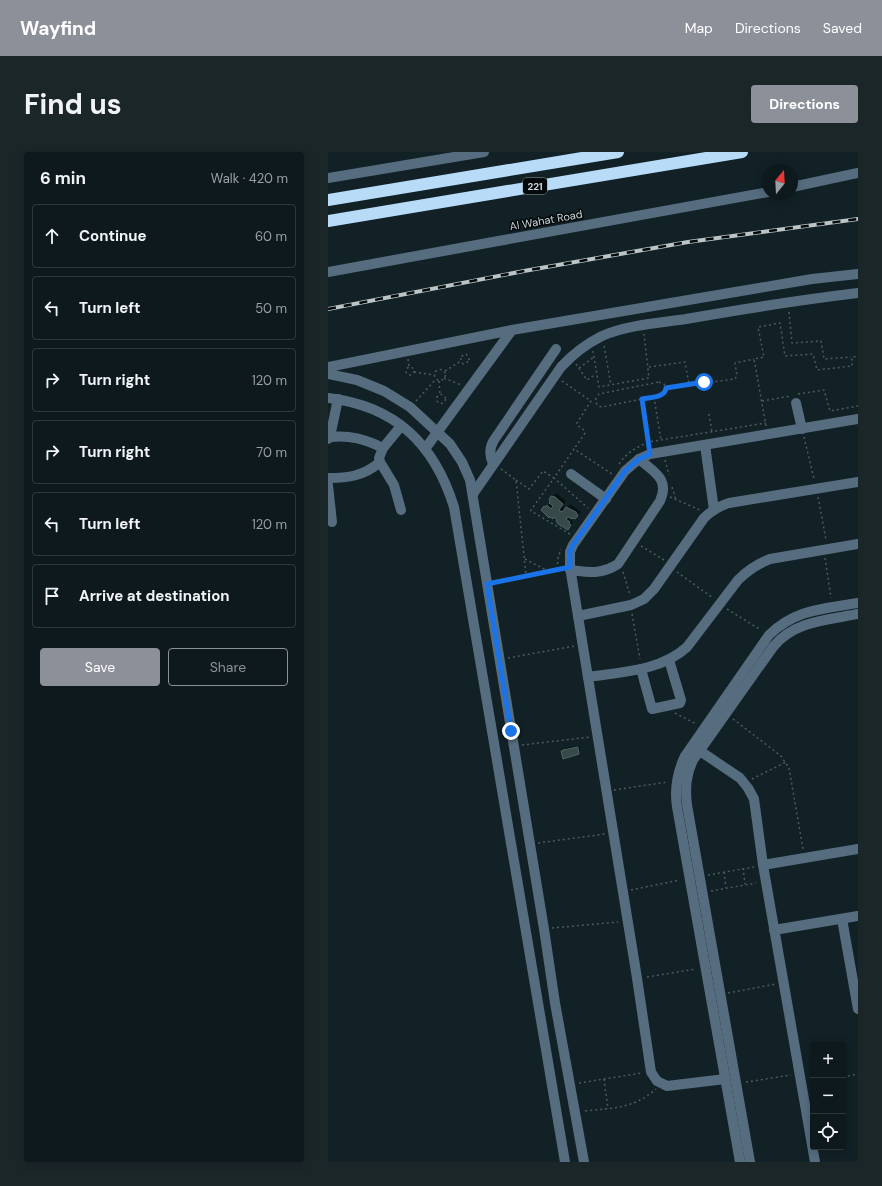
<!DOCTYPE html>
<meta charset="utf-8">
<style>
body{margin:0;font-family:"DM Sans",sans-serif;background:#1b2629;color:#f1f3f6}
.controls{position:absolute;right:12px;bottom:12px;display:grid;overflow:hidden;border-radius:4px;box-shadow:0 2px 10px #0003}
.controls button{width:36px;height:36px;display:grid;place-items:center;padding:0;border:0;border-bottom:1px solid #2d383b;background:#0d191c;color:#f1f3f6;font:20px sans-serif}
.compass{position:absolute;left:434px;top:12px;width:36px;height:36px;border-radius:50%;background:#0d191c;box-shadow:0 2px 10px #0003;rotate:18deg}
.stop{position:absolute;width:12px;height:12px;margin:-9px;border:3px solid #1a73e8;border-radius:50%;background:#fff}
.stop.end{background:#1a73e8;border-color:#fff;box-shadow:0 1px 4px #0008}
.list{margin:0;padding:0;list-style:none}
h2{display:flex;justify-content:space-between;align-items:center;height:52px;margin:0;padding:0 16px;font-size:17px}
h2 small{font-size:13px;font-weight:400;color:#9aa0a3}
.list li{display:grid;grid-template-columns:26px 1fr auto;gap:12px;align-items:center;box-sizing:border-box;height:64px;margin:0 8px 8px;padding:0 8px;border:1px solid #2d383b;border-radius:4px}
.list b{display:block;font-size:15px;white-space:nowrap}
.list em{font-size:13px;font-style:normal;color:#9aa0a3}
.actions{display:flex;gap:8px;padding:12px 16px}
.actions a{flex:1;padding:9px 0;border:1px solid #8c9099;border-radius:4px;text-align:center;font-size:14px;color:#8c9099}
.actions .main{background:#8c9099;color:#fff}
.icon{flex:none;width:22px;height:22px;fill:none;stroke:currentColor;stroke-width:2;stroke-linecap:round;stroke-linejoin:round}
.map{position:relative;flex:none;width:530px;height:1010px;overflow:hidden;border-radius:4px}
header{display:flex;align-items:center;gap:24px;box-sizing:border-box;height:56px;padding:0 20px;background:#8c9099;color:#fff}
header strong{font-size:19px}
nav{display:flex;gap:22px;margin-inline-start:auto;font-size:14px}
.intro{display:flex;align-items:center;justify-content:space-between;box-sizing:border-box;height:96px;padding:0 24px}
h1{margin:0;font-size:28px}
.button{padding:10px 18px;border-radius:4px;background:#8c9099;color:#fff;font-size:14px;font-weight:700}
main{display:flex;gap:24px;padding:0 24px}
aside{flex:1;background:#0d191c;border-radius:4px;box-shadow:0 2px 10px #0003}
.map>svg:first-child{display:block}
.shadow{fill:#0007}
.building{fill:#374949;stroke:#516464}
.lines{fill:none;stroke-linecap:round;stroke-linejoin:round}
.path{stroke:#4d5b5e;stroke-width:1.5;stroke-dasharray:2 3;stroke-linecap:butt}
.minor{stroke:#566d80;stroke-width:10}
.highway{stroke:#b8dbf8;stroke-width:12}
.rail-casing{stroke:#bac5c8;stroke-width:4}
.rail{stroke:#04090b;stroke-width:2.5;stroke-dasharray:8;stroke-linecap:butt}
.route{stroke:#1a73e8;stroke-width:5}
.labels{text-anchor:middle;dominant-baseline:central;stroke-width:3;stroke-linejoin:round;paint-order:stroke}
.shield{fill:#04090b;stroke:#91999c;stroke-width:1}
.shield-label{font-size:10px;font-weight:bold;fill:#cdd7da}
.street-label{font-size:11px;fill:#cdd7da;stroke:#04090b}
</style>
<header>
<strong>Wayfind</strong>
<nav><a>Map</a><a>Directions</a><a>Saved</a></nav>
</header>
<div class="intro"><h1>Find us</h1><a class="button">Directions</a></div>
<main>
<aside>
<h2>6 min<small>Walk · 420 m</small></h2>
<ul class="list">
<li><svg class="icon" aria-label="ahead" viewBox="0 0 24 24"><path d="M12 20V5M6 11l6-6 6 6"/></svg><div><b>Continue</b></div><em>60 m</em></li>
<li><svg class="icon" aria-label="left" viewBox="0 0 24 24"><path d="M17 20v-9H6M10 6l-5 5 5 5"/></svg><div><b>Turn left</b></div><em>50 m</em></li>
<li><svg class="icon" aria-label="right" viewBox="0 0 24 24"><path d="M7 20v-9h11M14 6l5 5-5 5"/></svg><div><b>Turn right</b></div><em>120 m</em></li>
<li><svg class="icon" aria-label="right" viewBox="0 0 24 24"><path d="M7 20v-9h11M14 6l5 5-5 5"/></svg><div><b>Turn right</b></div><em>70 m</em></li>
<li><svg class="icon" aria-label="left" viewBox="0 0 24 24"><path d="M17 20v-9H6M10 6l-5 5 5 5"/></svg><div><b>Turn left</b></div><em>120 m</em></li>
<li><svg class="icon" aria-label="arrive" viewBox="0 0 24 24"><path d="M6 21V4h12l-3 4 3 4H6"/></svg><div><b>Arrive at destination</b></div></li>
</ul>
<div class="actions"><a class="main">Save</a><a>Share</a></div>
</aside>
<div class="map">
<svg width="530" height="1010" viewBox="0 0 530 1010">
<rect width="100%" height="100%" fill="#112125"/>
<g class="shadow">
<polygon points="228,341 238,349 234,354 238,357 242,352 253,360 247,366 246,365 243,368 245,370 239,376 230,367 215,358 221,352 224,345"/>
<polygon points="252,594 252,599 250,601 236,598 238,596"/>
</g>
<g class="building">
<polygon points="223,344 227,345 235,352 231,358 234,360 238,355 248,360 250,364 247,367 245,366 244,367 240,365 238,367 242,370 241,372 243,373 240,378 230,372 228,369 229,368 226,365 225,367 222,365 221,366 213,358 216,354 218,355 219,353 223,357 225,354 221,351 222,349 221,348"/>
<polygon points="250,595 251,602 235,607 233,599 235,599 235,598"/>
</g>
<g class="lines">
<g class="path">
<polyline points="461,160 464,191 493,189 496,207 523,205"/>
<polyline points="276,194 283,233"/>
<polyline points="265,199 271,235 321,226 316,182"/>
<polygon points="138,202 142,209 135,212 132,205"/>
<polyline points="80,207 81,215"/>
<polyline points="248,212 259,228 268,222"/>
<circle cx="82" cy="219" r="4"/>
<polyline points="321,215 357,210 361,232"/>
<polyline points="251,216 266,205"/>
<circle cx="112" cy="223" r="5.5"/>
<polyline points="117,219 133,209"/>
<polyline points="86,220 106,223"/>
<polyline points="116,226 133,233"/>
<polyline points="111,229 112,243"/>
<polyline points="234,229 263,249 249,271 249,273 256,278 257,281 246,297"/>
<path d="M331,230l5,2 2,4 -1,4 -3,3 -60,12c-5,-1 -7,-4 -6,-9l3,-4z"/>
<polyline points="338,236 407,227 409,224 407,211 426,207"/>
<polyline points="470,242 496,238 502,259 530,254"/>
<circle cx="113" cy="247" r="4.5"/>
<polyline points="326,245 333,288"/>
<polyline points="314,247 321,293"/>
<polyline points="88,249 108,227"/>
<polyline points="434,249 463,244"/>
<polyline points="381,262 384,280"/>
<polyline points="438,274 426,207 436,205 430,175 452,171 457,204 485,202 489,218 524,214 524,205 530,204"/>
<polyline points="476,285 486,327"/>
<polyline points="337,308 341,323"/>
<path d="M291,312c8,-12 17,-16 29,-22l118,-19"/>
<polyline points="173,317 188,328 198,423"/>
<polyline points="188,328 201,337 215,319 226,326 246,297 284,322"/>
<polyline points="344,335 348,348"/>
<polyline points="342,345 372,358"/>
<polyline points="490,345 498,388"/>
<polyline points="242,382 203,359 203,358 226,326 260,356"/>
<polyline points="313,394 336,408"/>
<polyline points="497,406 503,446"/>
<polyline points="197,407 220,419"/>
<polyline points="229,417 230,406 233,397"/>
<polyline points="295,420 302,443"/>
<polyline points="349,420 385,446"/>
<polyline points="167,430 234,416"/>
<polyline points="399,457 433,478"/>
<polyline points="304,462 312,507"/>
<polyline points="180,506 247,494"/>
<polyline points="347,561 368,572"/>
<polyline points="405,567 453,604 461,616 475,697"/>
<polyline points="194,593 262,585"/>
<polyline points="424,627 458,610"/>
<polyline points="286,638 340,630"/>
<polyline points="210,691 277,682"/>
<polyline points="415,716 417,732"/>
<polyline points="396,720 398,736"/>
<polyline points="380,723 426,715"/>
<polyline points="303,738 352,728"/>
<polyline points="383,739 428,731"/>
<polyline points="224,776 290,770"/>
<polyline points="319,825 368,817"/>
<polyline points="400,841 448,832"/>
<polyline points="515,925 530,922"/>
<polyline points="276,927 280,957"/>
<polyline points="418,930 463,923"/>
<polyline points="251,931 314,921"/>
<path d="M257,959c28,-3 48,-2 71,-22"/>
</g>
<g class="minor">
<polyline points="0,26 156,0"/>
<polyline points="464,35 530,21"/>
<polyline points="0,120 440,40"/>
<polyline points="0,215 184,178 484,127 530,122"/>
<polyline points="0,222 29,228 56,239 82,255 122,292 134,310 142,328 216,777 227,851 256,1010"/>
<path d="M0,246c67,8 106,45 126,109l111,655"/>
<polyline points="468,251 474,277"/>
<path d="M2,285c20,-2 35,2 53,11"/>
<polyline points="0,287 2,285 10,247"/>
<polyline points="377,293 386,358"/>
<polyline points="97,297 184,178"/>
<path d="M165,312c-4,-9 -4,-16 1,-24l62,-91"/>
<polyline points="243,322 278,347"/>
<path d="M0,326c20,0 36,-2 52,-16"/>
<polyline points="0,333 4,370"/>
<path d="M145,342l88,-127c12,-13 25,-23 41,-31 25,-11 56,-13 84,-17 57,-10 114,-19 172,-26"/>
<polyline points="73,358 66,333 52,310 51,306 55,296 73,274"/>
<path d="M242,418c19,2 31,5 48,-6l42,-63c10,-22 -6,-29 -21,-42"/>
<path d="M250,464l53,-11 13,-6 10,-10 50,-71c8,-8 15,-12 25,-15l129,-21"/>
<polyline points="313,517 324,557 352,551 353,548 341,508"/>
<path d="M260,525c33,-5 73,-6 99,-30l51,-67c10,-10 19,-16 32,-21l88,-15"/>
<polyline points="372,599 412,626 420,636 426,647 435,713 487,1010"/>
<polyline points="435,713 530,697"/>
<polyline points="514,767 530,857"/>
<polyline points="446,778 530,764"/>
<polyline points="397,927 339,934 329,929 323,920 309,826 242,415 242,400 245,393 297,319 311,307 322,302 530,267"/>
<path d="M412,1010l-63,-355c-3,-19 0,-34 8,-51l84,-121c27,-26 54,-26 89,-32"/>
<path d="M422,1010l-63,-357c-2,-17 -1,-30 6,-45l80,-113c21,-26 54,-27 85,-33"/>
</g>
<g class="highway">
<polyline points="0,48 290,0"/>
<polyline points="0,69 414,0"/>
</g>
<g class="rail-casing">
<polyline id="rail" points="0,157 196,119 360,90 530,67"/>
</g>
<use href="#rail" class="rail"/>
</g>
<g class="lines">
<path class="route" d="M183,579l-24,-147 83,-17v-15l3,-7 52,-74 14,-12 11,-5 -8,-55c8,-2 23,-1 24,-11l38,-6"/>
</g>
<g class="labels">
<rect class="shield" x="195" y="26" width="24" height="16" rx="3"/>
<g class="shield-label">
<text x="207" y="34">221</text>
</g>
<g class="street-label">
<text transform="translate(218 68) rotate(-10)">Al Wahat Road</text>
</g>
</g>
</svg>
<div class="controls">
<button>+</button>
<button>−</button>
<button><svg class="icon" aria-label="locate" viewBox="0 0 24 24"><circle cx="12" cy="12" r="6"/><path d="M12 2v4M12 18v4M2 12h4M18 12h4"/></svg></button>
</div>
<svg class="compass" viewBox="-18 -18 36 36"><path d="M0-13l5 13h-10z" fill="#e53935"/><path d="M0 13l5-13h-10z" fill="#9aa0a3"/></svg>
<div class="stop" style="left:376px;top:230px"></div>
<div class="stop end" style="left:183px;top:579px"></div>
</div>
</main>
